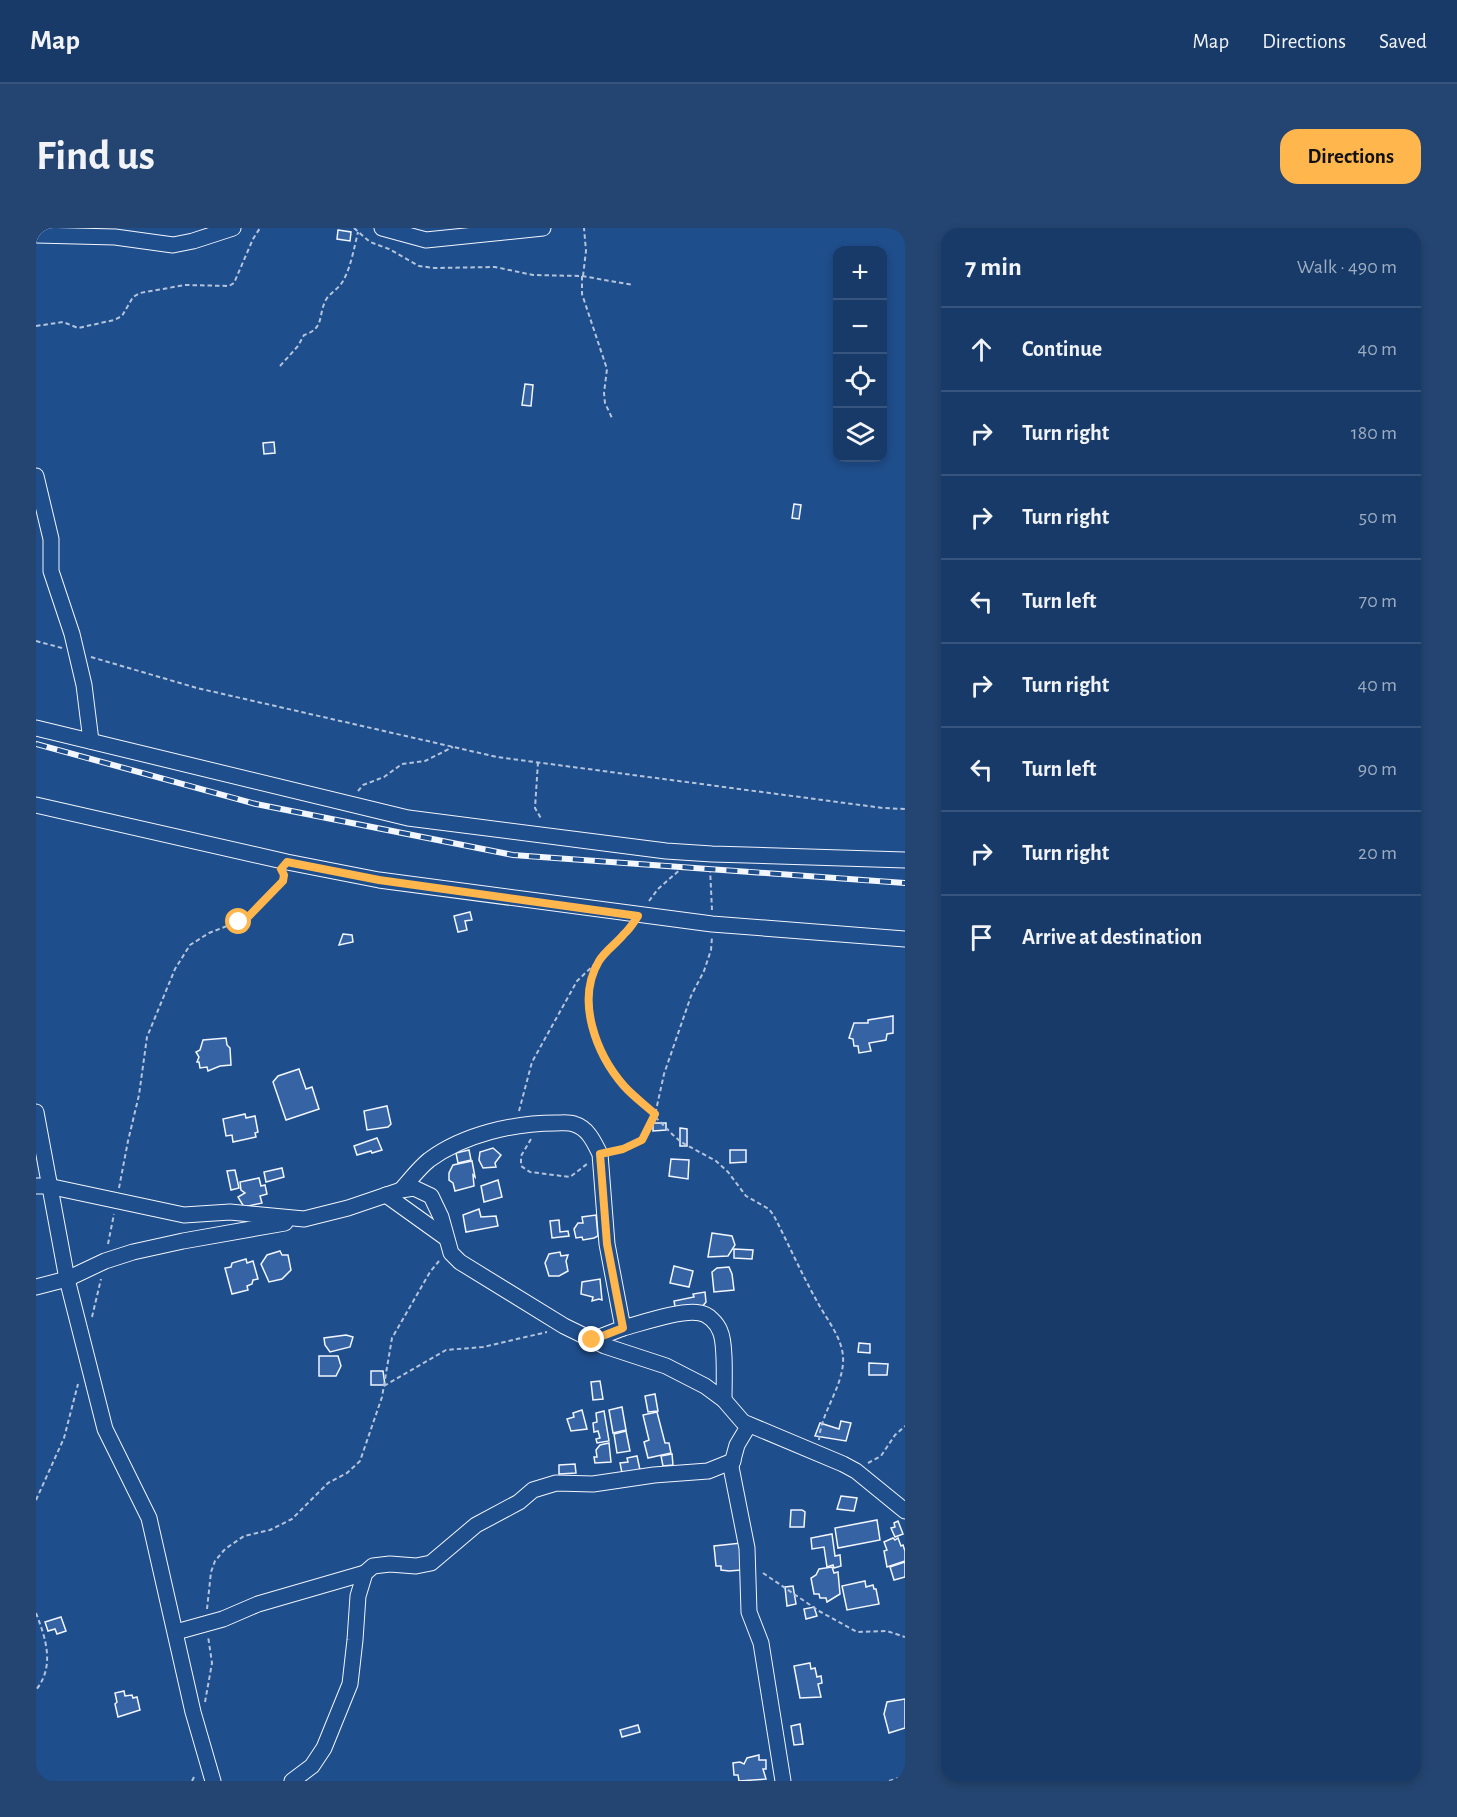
<!DOCTYPE html>
<meta charset="utf-8">
<style>
body{margin:0;font-family:"Alegreya Sans",sans-serif;background:#244571;color:#f1f3f6}
.controls{position:absolute;right:18px;top:18px;display:grid;overflow:hidden;border-radius:12px;box-shadow:0 3px 9px #0003}
.controls button{width:54px;height:54px;display:grid;place-items:center;padding:0;border:0;border-bottom:2px solid #36547d;background:#173a69;color:#f1f3f6;font:30px sans-serif}
.stop{position:absolute;width:18px;height:18px;margin:-14px;border:4px solid #ffb74d;border-radius:50%;background:#fff}
.stop.end{background:#ffb74d;border-color:#fff;box-shadow:0 2px 6px #0008}
.list{margin:0;padding:0;list-style:none}
h2{display:flex;justify-content:space-between;align-items:center;height:78px;margin:0;padding:0 24px;font-size:26px}
h2 small{font-size:20px;font-weight:400;color:#9eadc0}
.list li{display:grid;grid-template-columns:39px 1fr auto;gap:18px;align-items:center;box-sizing:border-box;height:84px;padding:0 24px;border-top:2px solid #36547d}
.list b{display:block;font-size:22px;white-space:nowrap}
.list em{font-size:20px;font-style:normal;color:#9eadc0}
.icon{flex:none;width:33px;height:33px;fill:none;stroke:currentColor;stroke-width:2;stroke-linecap:round;stroke-linejoin:round}
.map{position:relative;flex:none;width:869px;height:1553px;overflow:hidden;border-radius:18px}
header{display:flex;align-items:center;gap:36px;box-sizing:border-box;height:84px;padding:0 30px;background:#173a69;border-bottom:2px solid #36547d}
header strong{font-size:28px}
nav{display:flex;gap:33px;margin-inline-start:auto;font-size:21px}
.intro{display:flex;align-items:center;justify-content:space-between;box-sizing:border-box;height:144px;padding:0 36px}
h1{margin:0;font-size:42px}
.button{padding:15px 27px;border-radius:18px;background:#ffb74d;color:#111;font-size:21px;font-weight:700}
main{display:flex;gap:36px;padding:0 36px}
aside{flex:1;background:#173a69;border-radius:18px;box-shadow:0 3px 9px #0003}
.map>svg:first-child{display:block}
.building{fill:#3563a3;stroke:#f2f6ff;stroke-width:1.5}
.lines{fill:none;stroke-linecap:round;stroke-linejoin:round}
.minor-casing{stroke:#f2f6ff;stroke-width:17}
.path{stroke:#b3c4dc;stroke-width:2;stroke-dasharray:4.5 3;stroke-linecap:butt}
.minor{stroke:#1f4e8c;stroke-width:15}
.rail-casing{stroke:#f2f6ff;stroke-width:6}
.rail{stroke:#1f4e8c;stroke-width:4;stroke-dasharray:11;stroke-linecap:butt}
.route{stroke:#ffb74d;stroke-width:8}
</style>
<header>
<strong>Map</strong>
<nav><a>Map</a><a>Directions</a><a>Saved</a></nav>
</header>
<div class="intro"><h1>Find us</h1><a class="button">Directions</a></div>
<main>
<div class="map">
<svg width="869" height="1553" viewBox="0 0 869 1553">
<rect width="100%" height="100%" fill="#1f4e8c"/>
<g class="building">
<polygon points="302,2 315,4 314,13 301,11"/>
<polygon points="489,156 497,157 495,178 486,177"/>
<polygon points="238,214 239,225 228,226 227,215"/>
<polygon points="758,276 765,277 763,291 756,290"/>
<polygon points="434,684 436,692 429,693 431,702 422,704 418,688"/>
<polygon points="307,706 316,707 317,714 303,717"/>
<polygon points="857,788 857,805 851,806 850,812 833,815 835,823 823,825 822,818 818,818 817,811 813,810 818,795 832,795 832,792"/>
<polygon points="190,810 191,817 194,820 195,837 184,838 172,843 171,839 164,840 163,834 161,834 163,829 160,824 164,822 167,812"/>
<polygon points="263,841 270,861 276,859 283,881 250,892 237,854 242,848"/>
<polygon points="351,878 355,896 352,899 331,902 328,883"/>
<polygon points="209,886 210,890 219,888 222,904 219,905 220,909 197,914 196,907 190,908 187,891"/>
<polygon points="617,895 630,895 630,902 617,903"/>
<polygon points="644,900 651,901 651,918 644,918"/>
<polygon points="341,910 346,922 336,925 335,923 321,927 318,918"/>
<polygon points="457,920 465,927 459,935 460,939 447,940 443,932 444,924"/>
<polygon points="433,922 435,932 422,935 420,925"/>
<polygon points="694,922 710,922 710,934 694,935"/>
<polygon points="635,931 653,932 652,951 633,948"/>
<polygon points="436,933 439,949 437,947 438,958 419,963 417,955 413,952 413,945 417,937"/>
<polygon points="246,940 248,949 230,954 228,944"/>
<polygon points="199,942 203,960 195,962 191,943"/>
<polygon points="223,950 225,958 229,957 231,966 224,968 226,975 208,979 202,969 209,965 205,962 204,954"/>
<polygon points="462,952 466,969 448,974 445,958"/>
<polygon points="443,981 445,989 460,988 462,998 430,1004 427,987"/>
<polygon points="560,987 562,1008 558,1010 547,1012 546,1009 540,1010 538,1001 542,995 547,995 546,989"/>
<polygon points="523,992 524,1004 532,1003 533,1008 516,1010 514,993"/>
<polygon points="676,1005 696,1008 699,1017 692,1028 672,1029"/>
<polygon points="698,1021 717,1022 716,1031 698,1030"/>
<polygon points="244,1023 246,1027 252,1027 255,1042 246,1051 233,1054 225,1036 231,1027"/>
<polygon points="524,1024 525,1028 532,1027 530,1033 532,1043 523,1048 513,1048 509,1035 513,1026"/>
<polygon points="210,1031 211,1035 217,1033 222,1051 217,1052 216,1056 211,1058 212,1062 196,1066 189,1040 195,1039 196,1035"/>
<polygon points="638,1038 657,1043 653,1059 634,1055"/>
<polygon points="693,1039 696,1046 698,1062 678,1064 676,1044 681,1040"/>
<polygon points="564,1051 566,1072 563,1071 556,1073 557,1069 545,1066 546,1054"/>
<polygon points="669,1064 670,1074 665,1080 640,1084 638,1073 658,1069 657,1066"/>
<polygon points="310,1107 317,1109 314,1119 294,1124 289,1117 288,1110"/>
<polygon points="823,1115 834,1116 834,1125 822,1124"/>
<polygon points="283,1128 302,1128 305,1138 300,1148 283,1148"/>
<polygon points="833,1135 852,1136 851,1147 833,1147"/>
<polygon points="335,1143 347,1143 349,1157 335,1157"/>
<polygon points="564,1153 567,1171 557,1172 555,1154"/>
<polygon points="619,1166 622,1183 612,1184 609,1168"/>
<polygon points="586,1179 590,1202 577,1205 573,1182"/>
<polygon points="546,1182 551,1201 535,1203 531,1191 538,1189 537,1185"/>
<polygon points="568,1183 573,1213 561,1215 560,1211 564,1210 562,1203 558,1204 557,1195 561,1194 560,1185"/>
<polygon points="621,1184 629,1215 633,1215 635,1225 612,1230 608,1214 613,1212 607,1187"/>
<polygon points="805,1193 815,1195 810,1213 779,1208 784,1195 803,1201"/>
<polygon points="590,1203 594,1223 581,1225 578,1206"/>
<polygon points="573,1215 575,1234 559,1235 558,1229 561,1229 560,1222 564,1217"/>
<polygon points="636,1226 637,1237 627,1238 625,1228"/>
<polygon points="601,1228 604,1242 586,1245 584,1235 592,1234 591,1230"/>
<polygon points="539,1236 540,1245 523,1246 523,1237"/>
<polygon points="805,1268 821,1270 818,1283 801,1281"/>
<polygon points="755,1282 766,1282 769,1284 768,1299 754,1299"/>
<polygon points="841,1292 844,1312 802,1320 799,1300"/>
<polygon points="862,1293 867,1306 859,1309 855,1300 859,1299 858,1295"/>
<polygon points="796,1306 799,1328 804,1327 805,1338 798,1340 797,1337 791,1339 788,1319 776,1321 775,1310"/>
<polygon points="857,1310 859,1312 862,1310 865,1318 867,1317 869,1323 869,1333 851,1339 848,1323 851,1322 848,1314"/>
<polygon points="705,1315 705,1342 693,1343 685,1342 685,1338 680,1338 678,1318"/>
<polygon points="869,1334 869,1349 858,1352 854,1339"/>
<polygon points="796,1339 798,1345 802,1344 804,1366 791,1374 790,1370 784,1370 783,1366 778,1366 775,1350 780,1347 783,1341"/>
<polygon points="829,1353 830,1359 837,1357 838,1361 840,1361 843,1376 811,1382 806,1358"/>
<polygon points="757,1358 760,1376 751,1378 749,1359"/>
<polygon points="778,1379 781,1388 770,1391 768,1381"/>
<polygon points="25,1389 30,1403 21,1406 19,1401 12,1403 9,1394"/>
<polygon points="774,1435 775,1441 779,1440 781,1449 785,1448 786,1455 782,1456 785,1469 764,1470 758,1438"/>
<polygon points="88,1463 89,1468 96,1467 97,1470 101,1469 104,1482 82,1489 79,1476 81,1474 79,1465"/>
<polygon points="869,1471 869,1500 853,1505 848,1486 851,1474"/>
<polygon points="764,1496 767,1516 758,1517 755,1498"/>
<polygon points="602,1497 604,1504 586,1509 584,1502"/>
<polygon points="723,1527 723,1532 730,1532 730,1541 727,1541 730,1551 703,1553 702,1547 698,1547 697,1535 704,1534 708,1536 711,1530"/>
</g>
<g class="lines">
<g class="minor-casing">
<g id="minor">
<polyline points="346,0 390,12 507,0"/>
<polyline points="0,7 79,9 137,17 157,13 197,0"/>
<polyline points="0,248 15,311 15,343 36,406 48,457 55,513"/>
<polyline points="0,500 372,590 630,623 676,626 869,632"/>
<polyline points="0,577 251,634 343,652 676,696 869,711"/>
<polyline points="0,884 31,1051 69,1201 113,1290 157,1484 177,1553"/>
<polyline points="0,958 12,958 148,987 194,984 268,991 312,980 365,962 378,960 395,968 405,989 415,1025 424,1034 528,1098 569,1118 630,1138 669,1158 688,1172 707,1194 807,1236 820,1243 869,1283"/>
<path d="M365,962c9,-10 18,-22 28,-30 35,-26 85,-37 127,-37 6,0 13,-1 18,1 14,4 20,18 26,30l7,90 16,84 -31,12"/>
<polyline points="350,967 410,1010"/>
<polyline points="0,1059 31,1051 69,1033 97,1024 147,1013 249,995"/>
<path d="M587,1100c19,-5 59,-19 77,-15 8,1 17,10 20,18 6,12 4,54 4,69"/>
<polyline points="713,1197 701,1217 695,1239 711,1320 713,1384 725,1415 747,1553"/>
<polyline points="140,1404 187,1391 222,1376 329,1345"/>
<polyline points="256,1553 276,1538 288,1520 314,1456 319,1412 322,1368 329,1345 337,1338 354,1336 380,1338 395,1335 440,1297 483,1274 497,1262 520,1255 557,1256 618,1247 672,1243 697,1233"/>
</g>
</g>
<g class="path">
<polyline points="318,0 334,14 353,21 383,38 398,40 459,39 497,47 546,48 597,57"/>
<polyline points="546,48 546,66 571,141 568,165 569,175 576,190"/>
<polyline points="547,48 550,23 548,0"/>
<polyline points="0,98 27,94 42,100 78,92 86,88 97,69 104,65 149,57 193,58 198,55 217,11 224,0"/>
<path d="M244,138l18,-20 6,-11c22,-7 13,-21 23,-37 5,-6 12,-10 16,-17 8,-14 11,-33 15,-49"/>
<polyline points="0,413 26,420"/>
<polyline points="55,429 161,460 461,529 847,580 869,581"/>
<polyline points="502,534 499,580 506,592"/>
<polyline points="322,563 327,557 348,549 366,536 389,533 417,519"/>
<polyline points="674,640 676,682"/>
<polyline points="613,673 622,661 647,639"/>
<path d="M594,699l-31,34 -7,17 -3,24 1,18 10,27 24,38 49,50 8,7 35,19 12,11 18,24 23,13 5,7c15,29 28,59 44,87 9,17 23,33 25,53 2,29 -22,55 -24,84"/>
<polyline points="483,883 496,834 541,753 561,734"/>
<polyline points="495,911 485,928 485,938 494,944 534,949 551,936"/>
<polyline points="578,923 606,912 619,887 628,846 655,768 668,743 675,722 676,709"/>
<polyline points="83,960 92,913 103,867 111,809 139,741 154,717 173,705 209,691 247,653 248,649"/>
<polyline points="72,1016 78,986"/>
<polyline points="56,1089 65,1051"/>
<polyline points="348,1158 410,1122 447,1119 511,1104"/>
<polyline points="832,1235 845,1228 859,1207 869,1198"/>
<polyline points="0,1272 28,1210 42,1156"/>
<polyline points="727,1345 783,1383 821,1404 851,1403 869,1409"/>
<polyline points="171,1381 175,1344 179,1333 189,1321 208,1308 234,1302 256,1291 292,1255 311,1245 324,1233 346,1169 356,1110 394,1044 403,1033"/>
<path d="M0,1385c10,26 19,53 0,77"/>
<polyline points="169,1474 176,1435 172,1408"/>
<polyline points="156,1553 159,1547"/>
<polyline points="853,1553 869,1548"/>
</g>
<use href="#minor" class="minor"/>
<g class="rail-casing">
<polyline id="rail" points="0,516 220,576 477,627 869,655"/>
</g>
<use href="#rail" class="rail"/>
</g>
<g class="lines">
<path class="route" d="M203,694l10,-6 34,-35 1,-6 -3,-6 6,-7 92,18 259,36c-4,6 -8,13 -14,18 -7,9 -19,17 -25,27 -24,40 -2,94 25,125 9,10 21,19 31,28l-13,26 -19,9 -23,5 7,90 16,84 -31,12"/>
</g>
</svg>
<div class="controls">
<button>+</button>
<button>−</button>
<button><svg class="icon" aria-label="locate" viewBox="0 0 24 24"><circle cx="12" cy="12" r="6"/><path d="M12 2v4M12 18v4M2 12h4M18 12h4"/></svg></button>
<button><svg class="icon" aria-label="layers" viewBox="0 0 24 24"><path d="M12 4l9 5-9 5-9-5zM3 14l9 5 9-5"/></svg></button>
</div>
<div class="stop" style="left:203px;top:694px"></div>
<div class="stop end" style="left:556px;top:1112px"></div>
</div>
<aside>
<h2>7 min<small>Walk · 490 m</small></h2>
<ul class="list">
<li><svg class="icon" aria-label="ahead" viewBox="0 0 24 24"><path d="M12 20V5M6 11l6-6 6 6"/></svg><div><b>Continue</b></div><em>40 m</em></li>
<li><svg class="icon" aria-label="right" viewBox="0 0 24 24"><path d="M7 20v-9h11M14 6l5 5-5 5"/></svg><div><b>Turn right</b></div><em>180 m</em></li>
<li><svg class="icon" aria-label="right" viewBox="0 0 24 24"><path d="M7 20v-9h11M14 6l5 5-5 5"/></svg><div><b>Turn right</b></div><em>50 m</em></li>
<li><svg class="icon" aria-label="left" viewBox="0 0 24 24"><path d="M17 20v-9H6M10 6l-5 5 5 5"/></svg><div><b>Turn left</b></div><em>70 m</em></li>
<li><svg class="icon" aria-label="right" viewBox="0 0 24 24"><path d="M7 20v-9h11M14 6l5 5-5 5"/></svg><div><b>Turn right</b></div><em>40 m</em></li>
<li><svg class="icon" aria-label="left" viewBox="0 0 24 24"><path d="M17 20v-9H6M10 6l-5 5 5 5"/></svg><div><b>Turn left</b></div><em>90 m</em></li>
<li><svg class="icon" aria-label="right" viewBox="0 0 24 24"><path d="M7 20v-9h11M14 6l5 5-5 5"/></svg><div><b>Turn right</b></div><em>20 m</em></li>
<li><svg class="icon" aria-label="arrive" viewBox="0 0 24 24"><path d="M6 21V4h12l-3 4 3 4H6"/></svg><div><b>Arrive at destination</b></div></li>
</ul>
</aside>
</main>
